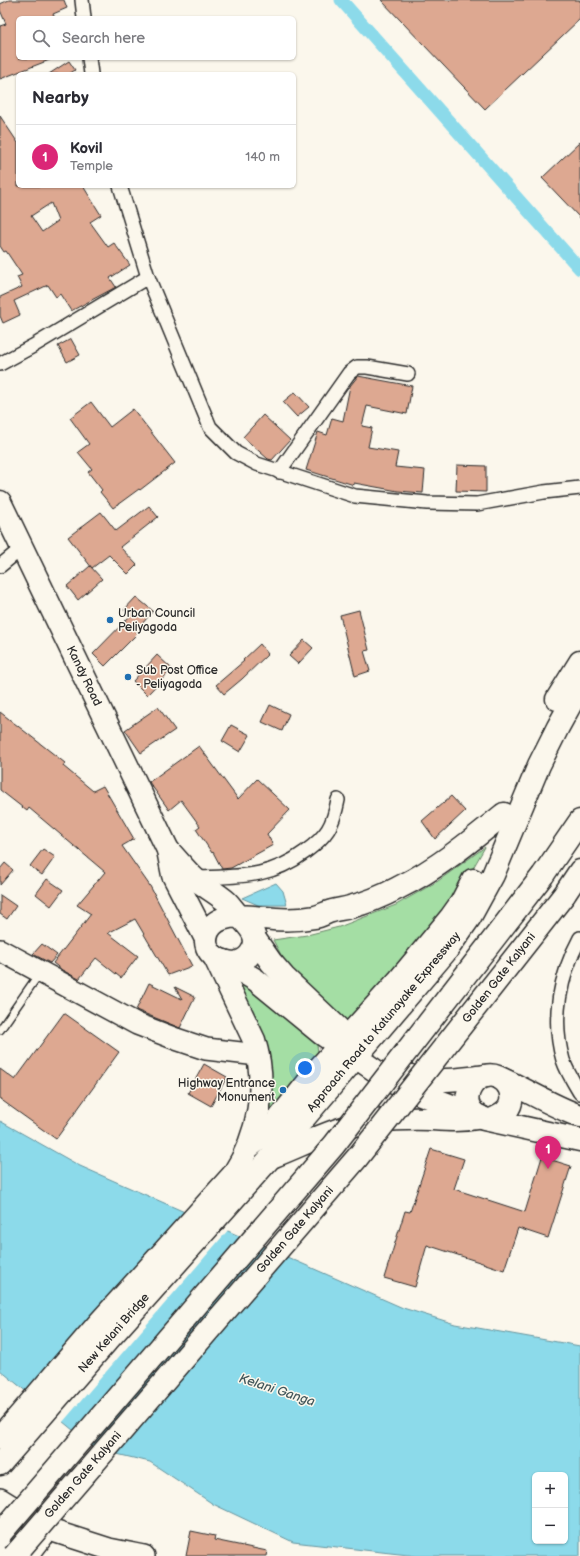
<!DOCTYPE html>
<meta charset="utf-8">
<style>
body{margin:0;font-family:"Balsamiq Sans",sans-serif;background:#f7f7f7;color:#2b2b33}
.controls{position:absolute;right:12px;bottom:12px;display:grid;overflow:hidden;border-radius:6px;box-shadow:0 1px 3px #0004}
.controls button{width:36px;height:36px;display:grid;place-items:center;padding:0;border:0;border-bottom:1px solid #e1e1e2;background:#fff;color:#2b2b33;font:20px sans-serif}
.you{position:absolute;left:305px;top:1068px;width:14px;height:14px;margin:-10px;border:3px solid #fff;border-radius:50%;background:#1a73e8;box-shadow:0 0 0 6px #1a73e833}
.badge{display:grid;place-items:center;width:26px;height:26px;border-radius:50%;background:#db2777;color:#fff;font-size:13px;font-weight:700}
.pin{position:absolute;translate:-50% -33px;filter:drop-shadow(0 1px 2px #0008)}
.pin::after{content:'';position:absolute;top:21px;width:14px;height:12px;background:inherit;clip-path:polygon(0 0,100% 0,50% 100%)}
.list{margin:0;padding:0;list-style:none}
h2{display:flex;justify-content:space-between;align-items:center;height:52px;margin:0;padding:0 16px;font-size:17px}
h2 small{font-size:13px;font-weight:400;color:#7c7c81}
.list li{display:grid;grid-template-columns:26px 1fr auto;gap:12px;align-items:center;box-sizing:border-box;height:64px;padding:0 16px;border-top:1px solid #e1e1e2}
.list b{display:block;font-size:15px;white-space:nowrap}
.list p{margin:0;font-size:13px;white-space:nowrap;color:#7c7c81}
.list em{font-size:13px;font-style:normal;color:#7c7c81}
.icon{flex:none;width:22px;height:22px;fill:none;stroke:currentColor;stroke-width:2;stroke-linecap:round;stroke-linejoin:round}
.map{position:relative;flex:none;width:580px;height:1556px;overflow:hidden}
.search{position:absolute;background:#fff;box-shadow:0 1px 3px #0004;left:16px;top:16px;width:280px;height:44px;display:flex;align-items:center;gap:10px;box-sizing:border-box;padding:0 14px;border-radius:6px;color:#7c7c81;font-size:15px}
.panel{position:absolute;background:#fff;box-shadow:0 1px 3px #0004;left:16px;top:72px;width:280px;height:116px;border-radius:6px}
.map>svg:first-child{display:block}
.green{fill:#a4dea4;stroke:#688468}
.water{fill:#8cdaea;stroke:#65949e;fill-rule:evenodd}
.pier{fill:#fbf7ec}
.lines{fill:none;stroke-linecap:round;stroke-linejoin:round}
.canal{stroke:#8cdaea;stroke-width:13}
.building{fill:#dda891;stroke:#2b2b2b;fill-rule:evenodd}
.service-casing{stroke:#2b2b2b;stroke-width:10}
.minor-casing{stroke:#2b2b2b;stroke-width:16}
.tertiary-casing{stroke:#2b2b2b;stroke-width:20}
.primary-casing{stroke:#2b2b2b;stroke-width:24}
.trunk-casing{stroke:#2b2b2b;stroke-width:25}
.motorway-casing{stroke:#2b2b2b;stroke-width:25}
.service{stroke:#fbf7ec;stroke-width:7}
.minor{stroke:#fbf7ec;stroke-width:13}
.tertiary{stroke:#fbf7ec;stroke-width:17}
.primary{stroke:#fbf7ec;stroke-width:21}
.trunk{stroke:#fbf7ec;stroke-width:22}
.motorway{stroke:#fbf7ec;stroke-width:22}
.motorway-bridge-casing{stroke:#2b2b2b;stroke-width:25;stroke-linecap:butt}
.motorway-bridge{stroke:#fbf7ec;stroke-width:22}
.poi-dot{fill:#1f6fb2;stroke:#fbf7ec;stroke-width:1.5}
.labels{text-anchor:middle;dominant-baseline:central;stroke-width:3;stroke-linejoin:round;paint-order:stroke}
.poi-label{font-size:12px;fill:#2b2b2b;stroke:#fbf7ec;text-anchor:start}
.street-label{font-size:12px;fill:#2b2b2b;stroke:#fbf7ec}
.water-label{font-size:13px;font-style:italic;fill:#43575b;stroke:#fbf7ec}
</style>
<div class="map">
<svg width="580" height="1556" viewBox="0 0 580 1556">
<rect width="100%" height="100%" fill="#fbf7ec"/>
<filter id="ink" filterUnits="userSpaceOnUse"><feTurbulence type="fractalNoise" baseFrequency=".025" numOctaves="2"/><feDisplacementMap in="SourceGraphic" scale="8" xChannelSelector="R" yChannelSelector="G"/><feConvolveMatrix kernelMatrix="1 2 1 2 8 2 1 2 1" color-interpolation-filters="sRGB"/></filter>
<g filter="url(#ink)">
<g class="green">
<polygon points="485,847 460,891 430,932 345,1025 287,966 273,940 307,935 339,927 396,905 438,881"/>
<polygon points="231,974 317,1045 318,1052 271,1113 270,1089"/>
</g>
<g class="water">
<polygon points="276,883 283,891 287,905 258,905 242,898"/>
<path d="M0,1121l80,45 323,142 52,16 125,22v210h-163l-124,-14 -80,-38 -63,-42 -54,-13 -96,-79zM535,1475h30v66h-30z"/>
</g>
<polygon class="pier" points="185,1210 229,1229 62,1423 26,1394"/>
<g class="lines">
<polyline class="canal" points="341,0 580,269"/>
</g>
<g class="building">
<polygon points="9,0 64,0 67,8 53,14 55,18 18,18 18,58 52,59 0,79 0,26 6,24 0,10 0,4"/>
<polygon points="381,0 580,0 580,19 485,109"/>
<polygon points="69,61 75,70 69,74 49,74"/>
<path d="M0,116l18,27v43h65l18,29 -11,7 18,25 6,-4 16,22 -20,13 6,9 -45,24 -11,-17 -4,3 -8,-12 -34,16 6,14 -17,8 -3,-7v-19l22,-10 -5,-10 5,-2 -16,-24 -2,1 -4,-6zM51,203l7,18 -16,11 -11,-16z"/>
<polygon points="580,142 580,218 542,178"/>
<polygon points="71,339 80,355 67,362 58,346"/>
<polygon points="358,376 412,386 407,414 367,406 362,426 372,428 368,447 398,452 395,467 425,470 423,493 398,491 354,483 354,485 306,470 318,432 327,435 332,418 343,421 350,386"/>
<polygon points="295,392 309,407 297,417 283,402"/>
<polygon points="91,402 110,427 133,409 175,463 140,490 139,489 113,508 100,492 102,490 88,472 92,469 78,452 89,444 70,418"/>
<polygon points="263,415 290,440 272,460 268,459 243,437"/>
<polygon points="457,465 486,466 486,492 456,491"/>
<polygon points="149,506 158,517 120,547 137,565 128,574 109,555 92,568 68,537 101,512 116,531"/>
<polygon points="90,566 102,579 78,600 67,586"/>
<polygon points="136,597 153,611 136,631 138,633 105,666 93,654 131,615 124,610"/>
<polygon points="359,610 369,650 364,651 370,671 355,676 340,615"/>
<polygon points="304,640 313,648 298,664 289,656"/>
<polygon points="260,644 268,654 242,679 224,694 216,685 244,661 243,660"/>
<polygon points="157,655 172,669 147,695 133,681"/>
<polygon points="270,705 289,714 282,731 262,722"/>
<polygon points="158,707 175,730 141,753 125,730"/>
<polygon points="0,712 65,763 63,766 93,791 103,786 134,839 122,846 150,886 192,966 168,975 135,919 108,933 138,956 121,978 96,958 79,979 62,970 53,963 91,914 77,905 105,872 29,808 27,811 0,790"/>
<polygon points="231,725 250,735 240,752 222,741"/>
<polygon points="199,746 238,799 257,779 290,810 267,834 273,845 231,868 222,869 213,852 212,853 196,829 200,826 181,800 169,810 149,782"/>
<polygon points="451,796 465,811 435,839 422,821"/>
<polygon points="43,849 55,857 42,875 30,866"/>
<polygon points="5,863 13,870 0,885 0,869"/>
<polygon points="47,879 63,890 51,906 36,894"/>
<polygon points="0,895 16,906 7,919 0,914"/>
<polygon points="42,944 57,955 50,963 33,954"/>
<polygon points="149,983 182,999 175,987 195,997 180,1028 136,1010"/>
<polygon points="64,1013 119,1052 56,1139 0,1099 0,1069 15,1080"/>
<polygon points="204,1064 227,1077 211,1106 188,1093"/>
<polygon points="431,1149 464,1159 454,1189 525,1212 542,1157 571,1166 548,1238 518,1228 504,1270 427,1245 415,1287 384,1278 405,1211 410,1212"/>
<polygon points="191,1531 215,1536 214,1540 267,1551 266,1556 186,1556"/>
</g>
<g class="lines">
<g class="service-casing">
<polyline id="service" points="0,1030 39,974"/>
</g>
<g class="minor-casing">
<g id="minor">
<polyline points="82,0 84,18"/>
<polyline points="89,58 91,74"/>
<polyline points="120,186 148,277 210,427 236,453 257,464 355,496 427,503 477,504 544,492 580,488"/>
<polyline points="0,364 33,346 148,277"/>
<polyline points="279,472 349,373 357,367 367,367 408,374"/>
<polyline points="0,566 22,548"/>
<path d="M194,878c43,-2 75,1 111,-26 22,-16 28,-26 33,-52"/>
<path d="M580,938c-20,37 -29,81 -17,122 4,12 11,23 17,33"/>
</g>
</g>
<g class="tertiary-casing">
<polyline id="tertiary" points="30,1556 50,1530"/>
</g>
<g class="primary-casing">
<g id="primary">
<polyline points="0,950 137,1024 176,1039 206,1049 258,1055"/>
<polyline points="0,1499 50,1530 109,1549 144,1556"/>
</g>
</g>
<g class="trunk-casing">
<g id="trunk">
<polyline points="0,502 168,850 173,875 206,939"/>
<polyline points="557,699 580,662"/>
<path d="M168,850c9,9 17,20 27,29 10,8 22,14 32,23 4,4 7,9 12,14 9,9 22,21 13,35 -3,6 -7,9 -14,11 -7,2 -17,-1 -23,-5 -16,-11 -9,-32 7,-38 14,-5 28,-2 42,-1 16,2 35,2 51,-1 6,-1 12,-5 17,-6 6,-2 12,-2 18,-4 16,-4 33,-11 48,-19 39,-19 73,-47 106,-74"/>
<polyline points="255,939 271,962 284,977 338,1028"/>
<polyline points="224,961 256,980 322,1034 392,1082 405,1088 481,1117"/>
<path d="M402,1073c29,12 55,6 85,3"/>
<path d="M500,1078c27,12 52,28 80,38"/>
<path d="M491,1120c9,-4 18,-8 20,-18 1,-7 -1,-15 -6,-20 -25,-24 -58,23 -21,37l96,21"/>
<polyline points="248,1148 270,1130 320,1067 398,981 451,917 461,903 473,880"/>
<path d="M274,1156c33,-13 66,-31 101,-35 19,-2 37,-3 56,-2 16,1 30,2 46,-1"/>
<path d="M0,1438l99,-115 134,-148c26,-40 35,-89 21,-135l-40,-84"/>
<polyline points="0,1464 107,1341 271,1157 447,950 470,917 493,875 539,765 558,727 580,687"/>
</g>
</g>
<g class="motorway-casing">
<g id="motorway">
<polyline points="543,875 580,821"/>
<polyline points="564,895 580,871"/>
</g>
</g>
<use href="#service" class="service"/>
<use href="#minor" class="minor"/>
<use href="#tertiary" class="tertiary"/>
<use href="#primary" class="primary"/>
<use href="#trunk" class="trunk"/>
<use href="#motorway" class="motorway"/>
<g class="motorway-bridge-casing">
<g id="motorway-bridge">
<polyline points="0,1534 334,1145 543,875"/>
<polyline points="14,1556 357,1158 564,895"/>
</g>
</g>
<use href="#motorway-bridge" class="motorway-bridge"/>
</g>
</g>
<g class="poi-dot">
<circle cx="110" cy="620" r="4"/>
<circle cx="128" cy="677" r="4"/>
<circle cx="283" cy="1090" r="4"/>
</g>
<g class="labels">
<g class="poi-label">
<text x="118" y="613">Urban Council<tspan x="118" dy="14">Peliyagoda</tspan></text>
<text x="136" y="670">Sub Post Office<tspan x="136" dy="14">- Peliyagoda</tspan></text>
<text x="275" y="1083" text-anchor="end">Highway Entrance<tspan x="275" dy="14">Monument</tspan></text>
</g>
<g class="street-label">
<text transform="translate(84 676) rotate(64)">Kandy Road</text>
<text transform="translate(499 978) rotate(-52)">Golden Gate Kalyani</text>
<text transform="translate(384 1022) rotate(-50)">Approach Road to Katunayake Expressway</text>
<text transform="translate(295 1230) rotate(-49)">Golden Gate Kalyani</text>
<text transform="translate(114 1333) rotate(-49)">New Kelani Bridge</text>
<text transform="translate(83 1475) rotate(-49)">Golden Gate Kalyani</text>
</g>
<g class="water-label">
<text transform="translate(277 1390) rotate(18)">Kelani Ganga</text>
</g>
</g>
</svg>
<div class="controls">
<button>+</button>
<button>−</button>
</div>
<div class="you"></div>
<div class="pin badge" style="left:548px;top:1169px">1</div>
<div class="search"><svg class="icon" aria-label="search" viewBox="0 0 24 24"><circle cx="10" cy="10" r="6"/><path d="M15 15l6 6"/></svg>Search here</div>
<section class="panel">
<h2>Nearby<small></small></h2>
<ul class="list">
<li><span class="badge">1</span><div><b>Kovil</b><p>Temple</p></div><em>140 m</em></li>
</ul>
</section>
</div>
